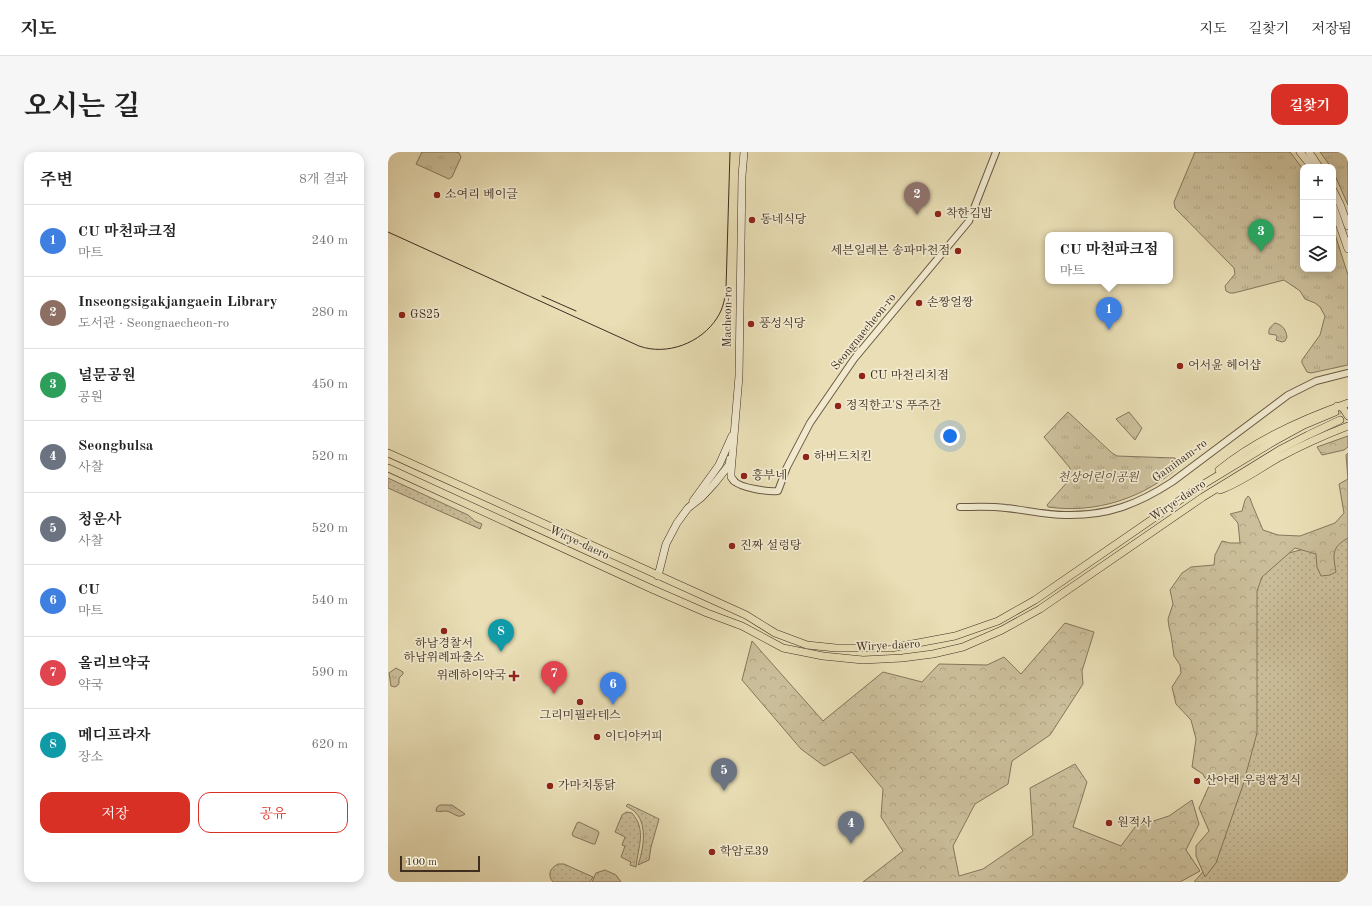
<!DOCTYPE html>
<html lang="ko">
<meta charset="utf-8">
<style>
body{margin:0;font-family:"Old Standard TT","Noto Serif KR",serif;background:#f6f6f6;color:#222}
.controls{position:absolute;right:12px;top:12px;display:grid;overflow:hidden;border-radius:8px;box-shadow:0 2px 10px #0003}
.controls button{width:36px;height:36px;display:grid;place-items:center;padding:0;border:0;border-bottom:1px solid #e0e0e0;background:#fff;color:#222;font:20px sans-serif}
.scale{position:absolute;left:12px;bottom:10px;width:80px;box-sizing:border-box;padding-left:4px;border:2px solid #3f2d20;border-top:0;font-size:11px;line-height:14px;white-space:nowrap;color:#3f2d20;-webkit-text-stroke:3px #f1eacf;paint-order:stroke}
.you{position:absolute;left:562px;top:284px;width:14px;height:14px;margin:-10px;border:3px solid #fff;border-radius:50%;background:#1a73e8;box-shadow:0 0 0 6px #1a73e833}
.badge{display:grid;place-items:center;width:26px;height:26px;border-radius:50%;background:#d93025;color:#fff;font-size:13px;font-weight:700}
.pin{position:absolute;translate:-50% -33px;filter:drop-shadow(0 1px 2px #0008)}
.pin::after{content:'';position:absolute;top:21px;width:14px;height:12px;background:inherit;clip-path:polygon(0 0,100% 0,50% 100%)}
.popup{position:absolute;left:657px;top:80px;width:128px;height:52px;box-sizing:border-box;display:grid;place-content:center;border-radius:8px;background:#fff;filter:drop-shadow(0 1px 3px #0005);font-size:13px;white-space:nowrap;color:#767676}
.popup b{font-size:15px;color:#222}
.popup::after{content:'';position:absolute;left:50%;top:100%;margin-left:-8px;border:8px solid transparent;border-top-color:#fff}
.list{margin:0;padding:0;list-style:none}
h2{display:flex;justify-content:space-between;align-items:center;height:52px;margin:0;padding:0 16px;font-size:17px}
h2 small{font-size:13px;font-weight:400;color:#767676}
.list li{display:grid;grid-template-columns:26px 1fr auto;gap:12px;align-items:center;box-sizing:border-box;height:72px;padding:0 16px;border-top:1px solid #e0e0e0}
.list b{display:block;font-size:15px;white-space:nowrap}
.list p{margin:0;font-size:13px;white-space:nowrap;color:#767676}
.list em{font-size:13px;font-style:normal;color:#767676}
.actions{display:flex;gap:8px;padding:12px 16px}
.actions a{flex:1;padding:9px 0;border:1px solid #d93025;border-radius:12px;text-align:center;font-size:14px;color:#d93025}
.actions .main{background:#d93025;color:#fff}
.icon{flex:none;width:22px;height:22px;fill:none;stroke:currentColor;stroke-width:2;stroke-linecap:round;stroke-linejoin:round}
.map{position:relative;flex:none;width:960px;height:730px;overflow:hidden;border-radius:12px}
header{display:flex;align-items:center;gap:24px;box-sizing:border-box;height:56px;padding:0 20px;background:#fff;border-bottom:1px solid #e0e0e0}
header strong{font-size:19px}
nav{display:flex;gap:22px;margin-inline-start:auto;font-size:14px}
.intro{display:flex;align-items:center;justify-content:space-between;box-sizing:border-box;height:96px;padding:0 24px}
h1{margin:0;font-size:28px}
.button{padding:10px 18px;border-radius:12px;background:#d93025;color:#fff;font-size:14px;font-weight:700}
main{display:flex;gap:24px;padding:0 24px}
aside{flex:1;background:#fff;border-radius:12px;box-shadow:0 2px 10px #0003}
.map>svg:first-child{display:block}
.grass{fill:url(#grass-dots);stroke:#86765e}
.forest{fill:url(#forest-crowns);stroke:#86765e}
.park{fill:url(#park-tufts);stroke:#86765e}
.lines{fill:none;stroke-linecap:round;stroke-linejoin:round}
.primary-tunnel{stroke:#c7bb97;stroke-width:7;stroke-dasharray:7 3.5;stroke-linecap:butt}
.tertiary-casing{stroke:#6a5945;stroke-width:8}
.secondary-casing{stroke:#3f2d20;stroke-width:8}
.primary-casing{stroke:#3f2d20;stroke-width:8}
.tertiary{stroke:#f1eacf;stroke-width:6}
.secondary{stroke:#f1eacf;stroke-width:7}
.primary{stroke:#e9deb5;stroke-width:7}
.tram{stroke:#3f2d20;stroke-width:1}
.poi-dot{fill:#8f2418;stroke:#f1eacf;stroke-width:1.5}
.labels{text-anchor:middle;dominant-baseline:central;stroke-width:3.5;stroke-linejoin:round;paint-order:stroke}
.poi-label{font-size:12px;fill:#3f2d20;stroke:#f1eacf;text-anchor:start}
.street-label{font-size:12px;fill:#3f2d20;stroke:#f1eacf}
.park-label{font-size:12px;font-style:italic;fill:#5b4a39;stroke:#f1eacf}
</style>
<header>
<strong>지도</strong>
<nav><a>지도</a><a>길찾기</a><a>저장됨</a></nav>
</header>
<div class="intro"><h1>오시는 길</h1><a class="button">길찾기</a></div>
<main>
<aside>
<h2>주변<small>8개 결과</small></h2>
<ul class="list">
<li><span class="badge" style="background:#3f7fe0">1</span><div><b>CU 마천파크점</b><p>마트</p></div><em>240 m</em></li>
<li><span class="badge" style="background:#8d6e63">2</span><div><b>Inseongsigakjangaein Library</b><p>도서관 · Seongnaecheon-ro</p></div><em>280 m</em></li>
<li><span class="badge" style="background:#2e9e5b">3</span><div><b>널문공원</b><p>공원</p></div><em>450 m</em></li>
<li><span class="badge" style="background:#6b7280">4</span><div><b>Seongbulsa</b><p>사찰</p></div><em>520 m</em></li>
<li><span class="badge" style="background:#6b7280">5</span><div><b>청운사</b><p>사찰</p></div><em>520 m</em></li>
<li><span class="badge" style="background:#3f7fe0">6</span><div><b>CU</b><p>마트</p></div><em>540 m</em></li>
<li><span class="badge" style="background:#e0444e">7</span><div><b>올리브약국</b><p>약국</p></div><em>590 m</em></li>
<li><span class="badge" style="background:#0f9aa8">8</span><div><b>메디프라자</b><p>장소</p></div><em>620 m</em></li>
</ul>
<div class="actions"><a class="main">저장</a><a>공유</a></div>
</aside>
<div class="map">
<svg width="960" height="730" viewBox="0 0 960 730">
<defs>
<pattern id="grass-dots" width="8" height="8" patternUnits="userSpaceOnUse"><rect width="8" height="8" fill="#ccc09c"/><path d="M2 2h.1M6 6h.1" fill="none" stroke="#b0a586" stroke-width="1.8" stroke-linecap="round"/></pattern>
<pattern id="forest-crowns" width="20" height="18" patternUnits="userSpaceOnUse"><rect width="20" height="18" fill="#ccc09c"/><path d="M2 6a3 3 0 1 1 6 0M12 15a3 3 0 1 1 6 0" fill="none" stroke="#b0a586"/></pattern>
<pattern id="park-tufts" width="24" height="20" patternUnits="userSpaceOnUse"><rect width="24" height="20" fill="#ccc09c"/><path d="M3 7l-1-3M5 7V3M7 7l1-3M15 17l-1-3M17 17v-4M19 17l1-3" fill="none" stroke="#b0a586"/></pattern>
</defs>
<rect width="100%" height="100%" fill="#e9deb5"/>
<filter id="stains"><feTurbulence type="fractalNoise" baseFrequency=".005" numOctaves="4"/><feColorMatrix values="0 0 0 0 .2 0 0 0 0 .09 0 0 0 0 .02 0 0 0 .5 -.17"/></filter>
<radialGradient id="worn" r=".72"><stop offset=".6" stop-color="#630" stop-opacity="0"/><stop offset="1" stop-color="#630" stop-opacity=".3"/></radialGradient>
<g class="grass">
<polygon points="0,326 80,363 87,369 94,372 92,377 0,336"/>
<polygon points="960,378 960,730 806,730 820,714 860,427 874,408 943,390"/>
<path d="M240,652l31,15 -8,28 -2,13 -11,5c5,-14 10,-39 -2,-52 -2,-3 -7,-5 -10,-7z"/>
<path d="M238,660l6,1c15,18 6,33 4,54l-6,-2 1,-3 -10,-5 4,-11 -3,-1 3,-8 -10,-5 7,-17z"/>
<path d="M170,712h6l29,13 -3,5h-37c-6,-7 -3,-14 5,-18z"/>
<polygon points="217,718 228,723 233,730 204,730 208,721"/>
</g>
<g class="forest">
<polygon points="960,284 960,295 956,298 934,303 929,295"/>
<path d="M960,301v85c-17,10 -15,16 -12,34l-6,3 -9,1 -4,-9 -1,-13 -21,-6 -33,29 -5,14v142l-14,52 -27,78 -11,14 -9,-21v-10l13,-15 -10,-23 10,-22 -6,-12 -11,-7 4,-28 -5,-19 -15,-16 -4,-17 9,-14 -1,-8 -6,-9 -3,-21 -2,-8 -1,-8 5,-15 -3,-14 12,-17 9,-6 23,-2 1,-10 7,-14 8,2h10l-2,-20 -8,-9 12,-3 3,-11 3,-4 2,2 2,6 11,26 15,5 22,1 35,-13 9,-10 -5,-29 9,-5 -2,-24z"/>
<polygon points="677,471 706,480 694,519 695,532 662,583 624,609 620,632 587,652 565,694 571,724 595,717 645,683 642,636 687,612 699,630 685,675 733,694 747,675 781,664 804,648 811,672 798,698 812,719 792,730 475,730 515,699 493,665 495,637 464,600 436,614 413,597 354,528 364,489 435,569 495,520 534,530 551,512 599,513 616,505 633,522"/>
</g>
<g class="park">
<polygon points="34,0 68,0 71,1 73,5 64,25 61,27 28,12"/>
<polygon points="807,0 902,0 915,17 915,117 945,117 945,76 960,123 960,213 923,221 919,220 914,211 914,208 932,183 937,164 932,155 927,151 917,147 912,139 896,128 846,141 842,141 838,139 837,134 847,122 846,116 787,56 786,50"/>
<polygon points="932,0 960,0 960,53 945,19 945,15 943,15"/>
<path d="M887,171c8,2 11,7 12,14l-2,4 -3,1 -6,-2 1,-3 -1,-2 -7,-1c-1,-5 2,-8 6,-11z"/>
<path d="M680,260l44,41 5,3 58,2 5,8c-36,32 -84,48 -132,41l-1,-2 23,-26v-11l-26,-31z"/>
<polygon points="741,260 754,276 747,288 728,267"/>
<polygon points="8,516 15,520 15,522 11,526 11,531 10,533 7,535 3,534 1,521"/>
<path d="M52,653h12l13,9c-8,6 -11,-2 -19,-3 -4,0 -6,1 -10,0l1,-4z"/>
<polygon points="191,670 210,679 211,681 207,692 205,692 185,684 184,682 189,671"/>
</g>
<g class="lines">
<polyline class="primary-tunnel" points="947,260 960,257"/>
<g class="tertiary-casing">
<g id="tertiary">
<path d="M346,329c7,7 34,11 44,10l9,-24 23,-44 44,-64 115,-138 27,-69"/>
<path d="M572,355c15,0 30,-1 46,1 20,2 40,7 60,7 42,1 72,-11 106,-33l116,-87 28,-14 32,-8"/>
</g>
</g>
<g class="secondary-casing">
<g id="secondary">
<polyline points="912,0 924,15"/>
<polyline points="921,0 931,15"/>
<polyline points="945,38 952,52 960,74"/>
<polyline points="945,54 960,97"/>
<polyline points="346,329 343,325 343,320 351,224 354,24 356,0"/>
<polyline points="305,349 331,313 344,284"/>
<polyline points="270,424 278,392 289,371 300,356 314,345 326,332 341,313 342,307"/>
</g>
</g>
<g class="primary-casing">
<g id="primary">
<polyline points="949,254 955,256 960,264"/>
<polyline points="0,301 358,463 387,481 419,493 448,496 503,496 567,484 610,469 647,448 811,335 885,290 916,273 947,260"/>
<polyline points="0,316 264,437 319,461 354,474 395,496 435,504 475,508 514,506 545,502 575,495 614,478 652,457 815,345 893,297 920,283 952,268"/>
<path d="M831,318c38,-31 83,-51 129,-67"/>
<path d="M832,338c22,-8 40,-22 60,-33 22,-12 45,-22 68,-31"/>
</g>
</g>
<use href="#tertiary" class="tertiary"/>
<use href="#secondary" class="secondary"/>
<use href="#primary" class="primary"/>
<g class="tram">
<path d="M0,80l251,114c28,10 62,-3 78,-28 6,-9 8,-19 9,-29l4,-137"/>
<polyline points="154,144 188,159"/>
</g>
</g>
<g class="poi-dot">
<circle cx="49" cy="43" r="4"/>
<circle cx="550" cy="62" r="4"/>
<circle cx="364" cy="68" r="4"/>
<circle cx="570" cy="99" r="4"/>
<circle cx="531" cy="151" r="4"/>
<circle cx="14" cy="163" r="4"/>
<circle cx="363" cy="172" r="4"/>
<circle cx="792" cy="214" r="4"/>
<circle cx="474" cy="224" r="4"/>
<circle cx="450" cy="254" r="4"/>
<circle cx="418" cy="305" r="4"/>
<circle cx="356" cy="324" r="4"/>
<circle cx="344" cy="394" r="4"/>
<circle cx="56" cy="479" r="4"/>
<path d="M124 518h4v4h4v4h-4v4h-4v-4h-4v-4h4z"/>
<circle cx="192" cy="550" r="4"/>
<circle cx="209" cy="585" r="4"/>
<circle cx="809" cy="629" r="4"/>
<circle cx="162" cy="634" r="4"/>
<circle cx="721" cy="671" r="4"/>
<circle cx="324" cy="700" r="4"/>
</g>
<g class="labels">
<g class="poi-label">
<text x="57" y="43">소여리 베이글</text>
<text x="558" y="62">착한김밥</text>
<text x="372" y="68">동네식당</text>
<text x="562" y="99" text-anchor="end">세븐일레븐 송파마천점</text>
<text x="539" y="151">손짱얼짱</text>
<text x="22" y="163">GS25</text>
<text x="371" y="172">풍성식당</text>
<text x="800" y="214">어서윤 헤어샵</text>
<text x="482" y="224">CU 마천리치점</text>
<text x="458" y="254">정직한고'S 푸주간</text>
<text x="426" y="305">하버드치킨</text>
<text x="364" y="324">흥부네</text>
<text x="352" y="394">진짜 설렁탕</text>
<text x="56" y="492" text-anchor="middle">하남경찰서<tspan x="56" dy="14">하남위례파출소</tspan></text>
<text x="118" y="524" text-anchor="end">위례하이약국</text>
<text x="192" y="564" text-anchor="middle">그리미필라테스</text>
<text x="217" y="585">이디야커피</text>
<text x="817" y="629">산아래 우렁쌈정식</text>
<text x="170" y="634">가마치통닭</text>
<text x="729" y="671">원적사</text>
<text x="332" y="700">학암로39</text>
</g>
<g class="street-label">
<text transform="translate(340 165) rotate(-89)">Macheon-ro</text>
<text transform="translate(476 180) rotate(-51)">Seongnaecheon-ro</text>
<text transform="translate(792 309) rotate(-36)">Gaminam-ro</text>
<text transform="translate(790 349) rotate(-34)">Wirye-daero</text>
<text transform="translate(191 391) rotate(25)">Wirye-daero</text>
<text transform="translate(500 494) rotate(-3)">Wirye-daero</text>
</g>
<g class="park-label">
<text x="710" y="326">천상어린이공원</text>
</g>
</g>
<rect width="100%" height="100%" filter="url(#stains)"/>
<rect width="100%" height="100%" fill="url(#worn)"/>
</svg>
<div class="controls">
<button>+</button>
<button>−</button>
<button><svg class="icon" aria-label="layers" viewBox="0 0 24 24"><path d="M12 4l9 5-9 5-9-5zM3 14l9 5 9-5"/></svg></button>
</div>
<div class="scale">100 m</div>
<div class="you"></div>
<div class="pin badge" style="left:721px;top:178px;background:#3f7fe0">1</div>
<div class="popup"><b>CU 마천파크점</b>마트</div>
<div class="pin badge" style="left:529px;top:63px;background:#8d6e63">2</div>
<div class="pin badge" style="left:873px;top:100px;background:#2e9e5b">3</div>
<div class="pin badge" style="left:463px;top:692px;background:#6b7280">4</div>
<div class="pin badge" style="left:336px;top:639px;background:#6b7280">5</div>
<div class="pin badge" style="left:225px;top:553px;background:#3f7fe0">6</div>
<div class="pin badge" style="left:166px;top:542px;background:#e0444e">7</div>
<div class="pin badge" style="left:113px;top:500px;background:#0f9aa8">8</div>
</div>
</main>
